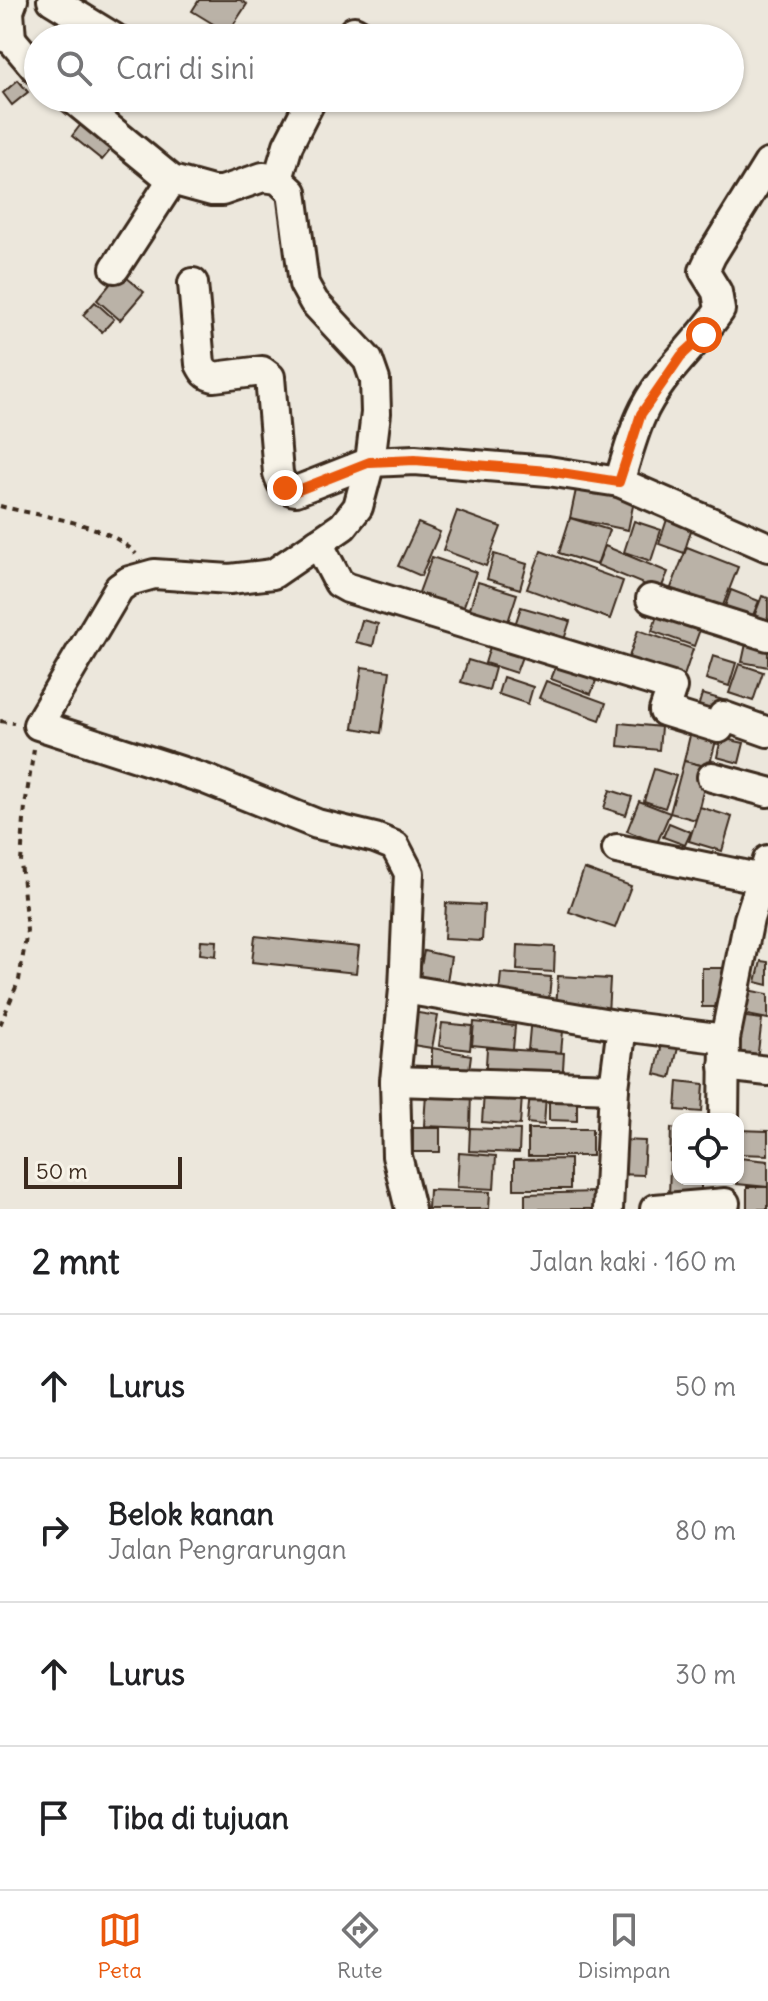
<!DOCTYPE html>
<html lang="id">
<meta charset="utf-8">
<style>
body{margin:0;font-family:Delius,sans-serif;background:#f6f6f6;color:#202124}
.controls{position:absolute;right:24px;bottom:24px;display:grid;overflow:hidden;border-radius:16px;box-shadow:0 2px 6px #0004}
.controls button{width:72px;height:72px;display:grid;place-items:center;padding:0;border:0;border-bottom:2px solid #e0e0e0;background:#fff;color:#202124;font:40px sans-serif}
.scale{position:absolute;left:24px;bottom:20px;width:158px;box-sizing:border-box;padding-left:8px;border:4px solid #3b2a1e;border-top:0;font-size:22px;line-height:28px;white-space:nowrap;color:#3b2a1e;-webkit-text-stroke:6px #f7f3e8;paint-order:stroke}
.stop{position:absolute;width:24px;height:24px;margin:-18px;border:6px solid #ea580c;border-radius:50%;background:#fff}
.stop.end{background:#ea580c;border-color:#fff;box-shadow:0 2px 8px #0008}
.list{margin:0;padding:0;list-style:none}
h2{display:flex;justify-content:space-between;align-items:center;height:104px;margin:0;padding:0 32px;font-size:34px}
h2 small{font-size:26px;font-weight:400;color:#757577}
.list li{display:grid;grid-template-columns:52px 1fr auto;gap:24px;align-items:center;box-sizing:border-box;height:144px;padding:0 32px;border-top:2px solid #e0e0e0}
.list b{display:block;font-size:30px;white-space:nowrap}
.list p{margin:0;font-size:26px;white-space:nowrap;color:#757577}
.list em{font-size:26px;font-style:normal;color:#757577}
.icon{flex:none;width:44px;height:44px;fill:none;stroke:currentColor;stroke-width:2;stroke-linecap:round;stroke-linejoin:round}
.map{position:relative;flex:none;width:768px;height:1209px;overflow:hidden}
.search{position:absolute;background:#fff;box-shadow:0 2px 6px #0004;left:24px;right:24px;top:24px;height:88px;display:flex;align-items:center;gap:20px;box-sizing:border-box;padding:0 28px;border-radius:44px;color:#757577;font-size:30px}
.sheet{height:680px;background:#fff}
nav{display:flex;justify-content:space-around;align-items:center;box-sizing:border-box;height:112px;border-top:2px solid #e0e0e0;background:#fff;font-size:22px;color:#757577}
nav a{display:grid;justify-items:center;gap:4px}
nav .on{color:#ea580c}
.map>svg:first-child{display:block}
.building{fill:#bab2a7;stroke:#3b2a1e;stroke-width:2}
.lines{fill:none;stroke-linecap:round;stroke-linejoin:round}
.minor-casing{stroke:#3b2a1e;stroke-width:34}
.path{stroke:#3b2a1e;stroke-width:4;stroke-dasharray:6 6;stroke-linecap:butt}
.minor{stroke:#f7f3e8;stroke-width:28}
.route{stroke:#ea580c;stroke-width:10}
</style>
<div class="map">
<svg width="768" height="1209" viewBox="0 0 768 1209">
<rect width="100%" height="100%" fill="#ece7dc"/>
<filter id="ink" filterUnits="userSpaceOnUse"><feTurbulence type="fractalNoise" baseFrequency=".0125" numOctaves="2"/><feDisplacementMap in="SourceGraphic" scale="16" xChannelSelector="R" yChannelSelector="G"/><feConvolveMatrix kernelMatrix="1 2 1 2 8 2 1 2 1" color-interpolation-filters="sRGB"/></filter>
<g filter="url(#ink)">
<g class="building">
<polygon points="199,0 240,0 247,4 228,33 192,11"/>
<polygon points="18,80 28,92 12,105 3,93"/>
<polygon points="82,123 113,147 102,160 72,136"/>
<polygon points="120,272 144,292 120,320 97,300"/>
<polygon points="95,302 114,319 102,332 83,315"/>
<polygon points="577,485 635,496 628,530 570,518"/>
<polygon points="457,511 501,527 486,566 443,550"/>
<polygon points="669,513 694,521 684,553 659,544"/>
<polygon points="570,518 609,530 597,565 559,553"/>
<polygon points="634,521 661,530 651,561 624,552"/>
<polygon points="418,523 440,532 421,576 398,566"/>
<polygon points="605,546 668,572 660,591 597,565"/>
<polygon points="687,547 738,567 720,613 669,593"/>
<polygon points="541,551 623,581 610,619 527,589"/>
<polygon points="494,554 527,564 520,589 487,579"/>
<polygon points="432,557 476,572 461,614 417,598"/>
<polygon points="478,582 517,594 506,628 468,615"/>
<polygon points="731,590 759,601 751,620 724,609"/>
<polygon points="762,596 768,598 768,627 752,622"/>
<polygon points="660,606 703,621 694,646 652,631"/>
<polygon points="521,607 570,621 563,643 514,628"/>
<polygon points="362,620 378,624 373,646 356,642"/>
<polygon points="638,630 693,649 683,679 628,660"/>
<polygon points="493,637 525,648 516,673 485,663"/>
<polygon points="747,639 768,643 768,667 742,662"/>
<polygon points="713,656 736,663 729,686 706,679"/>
<polygon points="560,657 599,673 591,694 551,679"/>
<polygon points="468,660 495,668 489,690 461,682"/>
<polygon points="739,664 763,672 753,701 729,693"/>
<polygon points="362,667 390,671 381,733 353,728"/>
<polygon points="503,677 533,687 528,704 498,694"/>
<polygon points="546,681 606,703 600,720 539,698"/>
<polygon points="702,694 723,700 717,723 695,718"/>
<polygon points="620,723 661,727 659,750 618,746"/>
<polygon points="691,731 717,737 709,767 684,761"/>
<polygon points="721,738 744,743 739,763 717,757"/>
<polygon points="684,761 709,767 696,820 670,813"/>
<polygon points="654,769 676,776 665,808 644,801"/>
<polygon points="610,790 632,797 626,815 604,808"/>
<polygon points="639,801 670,813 657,843 627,831"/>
<polygon points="700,807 732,817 722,851 689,841"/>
<polygon points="669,823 691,832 685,845 663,837"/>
<polygon points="584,869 631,886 615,928 569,912"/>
<polygon points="446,903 484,905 482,941 444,939"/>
<polygon points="255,936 359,947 356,973 252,962"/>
<polygon points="201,940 217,941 216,956 200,954"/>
<polygon points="518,945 555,947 554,972 517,970"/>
<polygon points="424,951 451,957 447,981 419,976"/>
<polygon points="761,961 768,962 768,985 756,982"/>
<rect x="702" y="968" width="23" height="39"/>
<polygon points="501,973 551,977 549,998 499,994"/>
<polygon points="558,976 610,979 608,1014 556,1011"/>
<polygon points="742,989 768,994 768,1019 737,1013"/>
<polygon points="412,1012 438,1016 432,1048 406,1044"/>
<polygon points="739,1016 762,1019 757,1060 733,1057"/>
<polygon points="531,1017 564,1020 561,1053 528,1050"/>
<polygon points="474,1022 515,1026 513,1049 472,1045"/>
<polygon points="442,1023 472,1026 470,1050 439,1046"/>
<polygon points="664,1035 680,1039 671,1078 655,1074"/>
<polygon points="432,1048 471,1055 468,1078 432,1075"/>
<polygon points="487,1048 564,1053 562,1085 485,1081"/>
<polygon points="678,1081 704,1084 702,1112 676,1110"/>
<polygon points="426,1092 471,1093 470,1128 424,1126"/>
<polygon points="484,1093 522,1096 520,1125 482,1122"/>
<polygon points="530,1094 546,1095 544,1125 527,1123"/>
<polygon points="549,1095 577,1096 577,1121 549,1120"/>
<rect x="413" y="1128" width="27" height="24"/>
<polygon points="470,1128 520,1130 519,1153 469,1151"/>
<polygon points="671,1128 678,1129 678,1179 701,1179 701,1199 669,1198"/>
<rect x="528" y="1129" width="64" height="27"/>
<polygon points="738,1130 768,1131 768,1155 738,1154"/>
<polygon points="620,1140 645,1141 643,1175 618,1174"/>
<polygon points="459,1153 496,1156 494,1189 457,1187"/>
<polygon points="739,1158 768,1161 768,1187 737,1184"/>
<polygon points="570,1159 570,1189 514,1189 514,1160"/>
<rect x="747" y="1187" width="21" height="22"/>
<polygon points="429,1190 490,1192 489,1209 428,1209"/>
<polygon points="595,1192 595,1209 525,1209 525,1194"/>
</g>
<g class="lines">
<g class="minor-casing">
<g id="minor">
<polyline points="52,0 114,38"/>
<polyline points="0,36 11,39 38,71"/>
<polyline points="349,38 354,31 366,38"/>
<polyline points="11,39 9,11 13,0"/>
<polyline points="72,98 172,180 212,191 222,191 263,177 278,179 292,192 304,284 314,302 368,360 375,380 376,413 370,462 358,507 343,526 273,574 230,579 154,574 129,581 119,588 38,725 205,779 317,824 375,838 395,846 409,873 404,989 395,1081 397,1156 410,1209"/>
<polyline points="278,179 288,145 312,98"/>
<polyline points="115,268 172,180"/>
<path d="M193,283l7,81c4,8 6,11 14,13l48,-6 8,6 8,96c3,10 6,17 18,18l74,-29 45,-2 133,11 71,11 149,65"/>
<path d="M619,482c7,-22 13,-46 22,-66 18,-41 55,-70 79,-106l-3,-18 -13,-21 7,-15 57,-92"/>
<polyline points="318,543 339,583 348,588 672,687 664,711 719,728 723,716 768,732"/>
<polyline points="651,599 768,636"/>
<polyline points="712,777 768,792"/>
<polyline points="617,849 763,879"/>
<polyline points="404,989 622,1026 725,1039"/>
<polyline points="724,1066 768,1071"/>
<polyline points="395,1081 614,1088"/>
<polyline points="724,1119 725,1039 749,919 768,860"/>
<polyline points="608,1209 614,1088 622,1026"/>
<polyline points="655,1209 725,1203"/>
</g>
</g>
<g class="path">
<path d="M0,506c41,11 107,16 136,48"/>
<polyline points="0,721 14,723"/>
<polyline points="0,1025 19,980 27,931 21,862 25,806 34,749"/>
</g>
<use href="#minor" class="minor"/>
</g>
</g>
<g class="lines" filter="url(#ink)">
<polyline class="route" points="285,488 296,491 370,462 415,460 548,471 619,482 641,414 681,356 704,335"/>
</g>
</svg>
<div class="controls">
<button><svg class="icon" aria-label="locate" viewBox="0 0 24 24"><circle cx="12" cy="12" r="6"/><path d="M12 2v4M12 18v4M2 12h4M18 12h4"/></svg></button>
</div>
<div class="scale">50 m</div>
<div class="stop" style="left:704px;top:335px"></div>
<div class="stop end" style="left:285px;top:488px"></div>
<div class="search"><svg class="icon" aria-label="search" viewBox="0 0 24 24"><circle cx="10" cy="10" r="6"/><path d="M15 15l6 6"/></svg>Cari di sini</div>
</div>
<section class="sheet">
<h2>2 mnt<small>Jalan kaki · 160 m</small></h2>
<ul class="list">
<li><svg class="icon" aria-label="ahead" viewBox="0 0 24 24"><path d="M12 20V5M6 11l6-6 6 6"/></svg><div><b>Lurus</b></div><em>50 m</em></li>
<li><svg class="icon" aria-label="right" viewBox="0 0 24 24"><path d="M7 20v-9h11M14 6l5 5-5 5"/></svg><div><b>Belok kanan</b><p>Jalan Pengrarungan</p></div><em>80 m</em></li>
<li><svg class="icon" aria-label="ahead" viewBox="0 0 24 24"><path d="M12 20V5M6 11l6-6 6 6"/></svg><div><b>Lurus</b></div><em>30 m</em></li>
<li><svg class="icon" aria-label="arrive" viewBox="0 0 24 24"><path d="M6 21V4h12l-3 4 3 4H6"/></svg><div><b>Tiba di tujuan</b></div></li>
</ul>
</section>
<nav>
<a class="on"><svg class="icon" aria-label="map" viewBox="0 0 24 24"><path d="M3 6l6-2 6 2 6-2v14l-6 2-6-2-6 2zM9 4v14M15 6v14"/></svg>Peta</a>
<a><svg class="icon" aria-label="directions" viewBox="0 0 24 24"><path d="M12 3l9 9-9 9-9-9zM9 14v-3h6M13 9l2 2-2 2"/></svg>Rute</a>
<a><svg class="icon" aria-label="saved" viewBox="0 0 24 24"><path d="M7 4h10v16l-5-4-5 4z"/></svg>Disimpan</a>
</nav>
